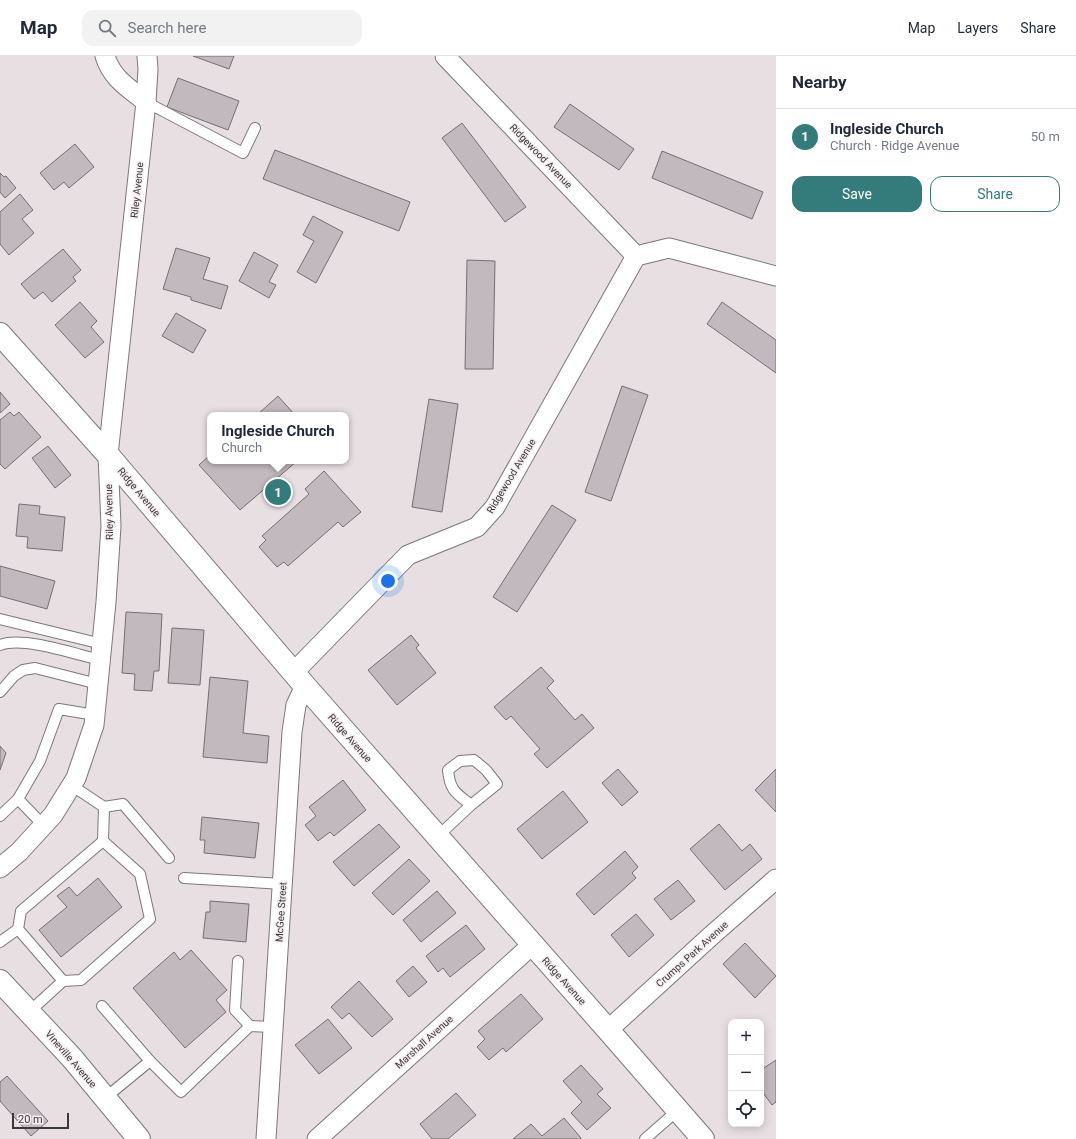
<!DOCTYPE html>
<meta charset="utf-8">
<style>
body{margin:0;font-family:Roboto,sans-serif;background:#f2f2f3;color:#1f2937}
.controls{position:absolute;right:12px;bottom:12px;display:grid;overflow:hidden;border-radius:8px;box-shadow:0 2px 10px #0003}
.controls button{width:36px;height:36px;display:grid;place-items:center;padding:0;border:0;border-bottom:1px solid #e0e1e3;background:#fff;color:#1f2937;font:20px sans-serif}
.scale{position:absolute;left:12px;bottom:10px;width:57px;box-sizing:border-box;padding-left:4px;border:2px solid #3b3839;border-top:0;font-size:11px;line-height:14px;white-space:nowrap;color:#3b3839;-webkit-text-stroke:3px #f5ecf1;paint-order:stroke}
.you{position:absolute;left:388px;top:525px;width:14px;height:14px;margin:-10px;border:3px solid #fff;border-radius:50%;background:#1a73e8;box-shadow:0 0 0 6px #1a73e833}
.badge{display:grid;place-items:center;width:26px;height:26px;border-radius:50%;background:#337c7b;color:#fff;font-size:13px;font-weight:700}
.pin{position:absolute;translate:-50% -50%;border:2px solid #fff;box-shadow:0 1px 4px #0006}
.popup{position:absolute;left:207px;top:356px;width:142px;height:52px;box-sizing:border-box;display:grid;place-content:center;border-radius:8px;background:#fff;filter:drop-shadow(0 1px 3px #0005);font-size:13px;white-space:nowrap;color:#747a83}
.popup b{font-size:15px;color:#1f2937}
.popup::after{content:'';position:absolute;left:50%;top:100%;margin-left:-8px;border:8px solid transparent;border-top-color:#fff}
.list{margin:0;padding:0;list-style:none}
h2{display:flex;justify-content:space-between;align-items:center;height:52px;margin:0;padding:0 16px;font-size:17px}
h2 small{font-size:13px;font-weight:400;color:#747a83}
.list li{display:grid;grid-template-columns:26px 1fr auto;gap:12px;align-items:center;box-sizing:border-box;height:56px;padding:0 16px;border-top:1px solid #e0e1e3}
.list b{display:block;font-size:15px;white-space:nowrap}
.list p{margin:0;font-size:13px;white-space:nowrap;color:#747a83}
.list em{font-size:13px;font-style:normal;color:#747a83}
.actions{display:flex;gap:8px;padding:12px 16px}
.actions a{flex:1;padding:9px 0;border:1px solid #337c7b;border-radius:12px;text-align:center;font-size:14px;color:#337c7b}
.actions .main{background:#337c7b;color:#fff}
.icon{flex:none;width:22px;height:22px;fill:none;stroke:currentColor;stroke-width:2;stroke-linecap:round;stroke-linejoin:round}
.map{position:relative;flex:none;width:776px;height:1083px;overflow:hidden}
header{display:flex;align-items:center;gap:24px;box-sizing:border-box;height:56px;padding:0 20px;background:#fff;border-bottom:1px solid #e0e1e3}
header strong{font-size:19px}
nav{display:flex;gap:22px;margin-inline-start:auto;font-size:14px}
.search{width:280px;height:36px;background:#f2f2f3;display:flex;align-items:center;gap:10px;box-sizing:border-box;padding:0 14px;border-radius:12px;color:#747a83;font-size:15px}
main{display:flex}
aside{flex:1;background:#fff}
.map>svg:first-child{display:block}
.building{fill:#c1b9bd;stroke:#766f72}
.lines{fill:none;stroke-linecap:round;stroke-linejoin:round}
.lane-casing{stroke:#7e767a;stroke-width:12}
.street-casing{stroke:#7e767a;stroke-width:21}
.secondary-casing{stroke:#7e767a;stroke-width:24}
.primary-casing{stroke:#7e767a;stroke-width:24}
.lane{stroke:#fff;stroke-width:10}
.street{stroke:#fff;stroke-width:19}
.secondary{stroke:#fff;stroke-width:22}
.primary{stroke:#fff;stroke-width:22}
.labels{text-anchor:middle;dominant-baseline:central;stroke-width:3;stroke-linejoin:round;paint-order:stroke}
.street-label{font-size:10px;fill:#3b3839;stroke:#f5ecf1}
</style>
<header>
<strong>Map</strong>
<div class="search"><svg class="icon" aria-label="search" viewBox="0 0 24 24"><circle cx="10" cy="10" r="6"/><path d="M15 15l6 6"/></svg>Search here</div>
<nav><a>Map</a><a>Layers</a><a>Share</a></nav>
</header>
<main>
<div class="map">
<svg width="776" height="1083" viewBox="0 0 776 1083">
<rect width="100%" height="100%" fill="#e8dfe3"/>
<g class="building">
<polygon points="193,0 234,0 229,13"/>
<polygon points="178,22 239,45 228,74 167,51"/>
<polygon points="570,48 634,93 619,114 554,71"/>
<polygon points="462,67 526,151 505,166 442,82"/>
<polygon points="75,88 94,111 69,132 64,126 54,134 40,117"/>
<polygon points="275,94 410,146 399,175 263,123"/>
<polygon points="662,95 763,136 752,163 652,122"/>
<polygon points="0,117 4,121 6,120 16,132 5,142 0,136"/>
<polygon points="20,138 33,154 22,163 34,177 9,199 0,188 0,156"/>
<polygon points="313,160 343,176 316,227 297,216 314,185 303,179"/>
<polygon points="176,192 210,202 203,223 228,230 221,253 191,244 191,241 163,233"/>
<polygon points="63,193 81,214 73,221 76,225 52,246 43,236 34,243 21,228"/>
<polygon points="254,196 278,209 269,226 276,229 269,242 239,225"/>
<polygon points="467,204 495,205 493,313 465,313"/>
<polygon points="80,246 97,265 91,271 104,286 85,302 55,269"/>
<polygon points="722,246 776,284 776,317 707,268"/>
<polygon points="176,257 206,274 193,297 162,280"/>
<polygon points="622,330 648,339 611,445 585,436"/>
<polygon points="0,336 10,348 0,357"/>
<polygon points="278,340 295,359 257,359"/>
<polygon points="429,343 458,348 442,456 412,451"/>
<polygon points="10,356 14,360 19,356 41,381 5,413 0,408 0,364"/>
<polygon points="48,390 71,419 55,432 32,402"/>
<polygon points="210,399 210,405 297,405 240,454 199,409"/>
<polygon points="324,415 361,456 343,471 338,466 288,510 284,506 277,511 259,491 266,484 262,480 309,438 305,433"/>
<polygon points="19,448 40,450 39,458 65,461 62,495 27,492 28,481 16,480"/>
<polygon points="552,449 576,464 517,556 493,541"/>
<polygon points="0,510 55,525 47,553 0,540"/>
<polygon points="126,556 162,558 159,615 154,615 152,635 134,634 135,618 122,617"/>
<polygon points="172,572 204,574 200,629 168,627"/>
<polygon points="411,579 419,589 416,592 436,617 397,649 368,614"/>
<polygon points="541,611 554,625 547,632 575,664 582,658 594,672 547,712 534,698 540,693 511,660 506,664 494,651"/>
<polygon points="210,621 248,625 243,677 269,680 267,707 203,701"/>
<polygon points="0,690 6,697 0,714"/>
<polygon points="618,713 638,736 622,750 602,727"/>
<polygon points="776,713 776,756 755,734"/>
<polygon points="343,724 366,754 334,780 330,776 318,785 305,769 316,760 309,751"/>
<polygon points="563,735 588,766 542,803 517,773"/>
<polygon points="202,761 259,767 255,802 204,797 205,784 200,784"/>
<polygon points="379,768 400,791 354,830 333,806"/>
<polygon points="719,768 742,795 750,788 762,803 725,834 690,793"/>
<polygon points="625,795 638,811 632,817 636,822 594,859 576,838"/>
<polygon points="409,803 430,825 393,859 372,837"/>
<polygon points="98,822 122,851 61,901 39,874 67,851 57,840 69,831 77,840"/>
<polygon points="678,824 695,845 671,864 654,843"/>
<polygon points="437,835 456,857 421,886 403,864"/>
<polygon points="210,845 249,848 246,886 203,882 206,856 210,856"/>
<polygon points="636,858 654,879 629,901 611,879"/>
<polygon points="466,869 485,893 450,921 443,912 438,916 426,900"/>
<polygon points="745,887 776,920 755,942 723,908"/>
<polygon points="191,894 227,934 216,944 226,956 185,992 133,932 174,896 180,904"/>
<polygon points="413,910 427,926 409,941 396,925"/>
<polygon points="359,925 393,963 372,981 349,957 342,963 331,951"/>
<polygon points="521,938 543,963 506,996 503,992 489,1004 477,991 485,983 478,975"/>
<polygon points="328,963 352,992 319,1018 295,989"/>
<polygon points="776,1004 776,1046 772,1049 761,1034 761,1024 764,1022 761,1018 761,1014"/>
<polygon points="581,1009 603,1033 597,1038 611,1052 587,1074 571,1057 582,1046 563,1025"/>
<polygon points="7,1020 48,1065 31,1080 0,1045 0,1026"/>
<polygon points="456,1037 476,1059 448,1083 432,1083 420,1068"/>
<polygon points="564,1062 581,1082 580,1083 513,1083 531,1068 542,1080"/>
</g>
<g class="lines">
<g class="lane-casing">
<g id="lane">
<polyline points="146,46 243,97 255,72"/>
<polyline points="0,563 102,588"/>
<path d="M0,589c23,-9 75,9 100,15"/>
<polyline points="0,636 14,620 23,614 35,612 98,628"/>
<polyline points="71,729 104,751 103,785"/>
<polyline points="104,751 123,748 169,802"/>
<polyline points="0,760 18,743"/>
<polyline points="44,770 18,743 40,705 59,653 95,659"/>
<path d="M437,781l34,-32 26,-21 -11,-14 -12,-10 -14,1 -12,9c2,21 8,23 23,35"/>
<polyline points="184,822 283,828"/>
<polyline points="0,886 18,873"/>
<polyline points="238,905 235,954 250,970"/>
<polyline points="102,950 150,1005 181,1036 250,970 274,971"/>
<polyline points="29,956 63,925 81,924 150,863 140,818 103,785 21,855 18,873 63,925"/>
<polyline points="105,1042 150,1005"/>
<polyline points="645,1083 678,1054"/>
</g>
</g>
<g class="street-casing">
<g id="street">
<path d="M105,0c7,23 24,32 41,46"/>
<polyline points="445,0 636,200 669,192 776,220"/>
<polyline points="293,617 408,499 477,471 495,451 636,200"/>
<polyline points="0,812 19,796 53,759 76,722 94,669 106,546 111,470 108,399 146,46 148,13 147,0"/>
<polyline points="608,974 712,879 776,823"/>
<polyline points="266,1083 292,676 296,649 305,630"/>
<polyline points="317,1083 532,889"/>
</g>
</g>
<g class="secondary-casing">
<polyline id="secondary" points="0,278 108,399 305,630 608,974 703,1083"/>
</g>
<g class="primary-casing">
<polyline id="primary" points="0,925 72,1002 139,1083"/>
</g>
<use href="#lane" class="lane"/>
<use href="#street" class="street"/>
<use href="#secondary" class="secondary"/>
<use href="#primary" class="primary"/>
</g>
<g class="labels">
<g class="street-label">
<text transform="translate(541 100) rotate(46)">Ridgewood Avenue</text>
<text transform="translate(137 134) rotate(-84)">Riley Avenue</text>
<text transform="translate(511 420) rotate(-59)">Ridgewood Avenue</text>
<text transform="translate(139 436) rotate(50)">Ridge Avenue</text>
<text transform="translate(109 456) rotate(-91)">Riley Avenue</text>
<text transform="translate(350 682) rotate(49)">Ridge Avenue</text>
<text transform="translate(281 856) rotate(-86)">McGee Street</text>
<text transform="translate(692 898) rotate(-42)">Crumps Park Avenue</text>
<text transform="translate(564 925) rotate(48)">Ridge Avenue</text>
<text transform="translate(424 986) rotate(-42)">Marshall Avenue</text>
<text transform="translate(71 1003) rotate(49)">Vineville Avenue</text>
</g>
</g>
</svg>
<div class="controls">
<button>+</button>
<button>−</button>
<button><svg class="icon" aria-label="locate" viewBox="0 0 24 24"><circle cx="12" cy="12" r="6"/><path d="M12 2v4M12 18v4M2 12h4M18 12h4"/></svg></button>
</div>
<div class="scale">20 m</div>
<div class="you"></div>
<div class="pin badge" style="left:278px;top:436px">1</div>
<div class="popup"><b>Ingleside Church</b>Church</div>
</div>
<aside>
<h2>Nearby<small></small></h2>
<ul class="list">
<li><span class="badge">1</span><div><b>Ingleside Church</b><p>Church · Ridge Avenue</p></div><em>50 m</em></li>
</ul>
<div class="actions"><a class="main">Save</a><a>Share</a></div>
</aside>
</main>
